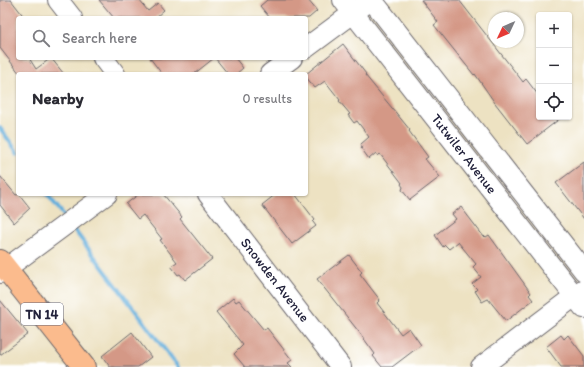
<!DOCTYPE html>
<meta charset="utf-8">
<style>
body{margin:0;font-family:Itim,sans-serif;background:#f7f7f7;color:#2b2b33}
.controls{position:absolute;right:12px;top:12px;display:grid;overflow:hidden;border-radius:4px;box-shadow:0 1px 3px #0004}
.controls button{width:36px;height:36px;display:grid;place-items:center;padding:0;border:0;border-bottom:1px solid #e1e1e2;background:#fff;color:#2b2b33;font:20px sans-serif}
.compass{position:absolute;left:488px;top:12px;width:36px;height:36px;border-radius:50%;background:#fff;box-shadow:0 1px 3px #0004;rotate:226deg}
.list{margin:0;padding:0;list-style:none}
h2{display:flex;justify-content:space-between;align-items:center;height:52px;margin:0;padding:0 16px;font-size:17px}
h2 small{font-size:13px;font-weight:400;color:#7c7c81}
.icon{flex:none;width:22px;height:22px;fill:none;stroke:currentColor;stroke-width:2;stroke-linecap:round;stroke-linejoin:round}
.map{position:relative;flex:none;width:584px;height:367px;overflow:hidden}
.search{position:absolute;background:#fff;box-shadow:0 1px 3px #0004;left:16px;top:16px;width:292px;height:44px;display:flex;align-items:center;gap:10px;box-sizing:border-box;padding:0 14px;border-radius:4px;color:#7c7c81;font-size:15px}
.panel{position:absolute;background:#fff;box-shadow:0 1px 3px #0004;left:16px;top:72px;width:292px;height:124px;border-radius:4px}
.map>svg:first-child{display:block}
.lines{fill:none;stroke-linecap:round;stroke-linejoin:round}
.stream{stroke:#63afdc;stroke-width:4}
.building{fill:#d49886}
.minor-casing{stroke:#69656a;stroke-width:22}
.major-casing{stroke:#69656a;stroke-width:24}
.minor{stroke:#fff;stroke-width:20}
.major{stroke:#fbbb8d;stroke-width:22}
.labels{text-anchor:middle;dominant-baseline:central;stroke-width:3;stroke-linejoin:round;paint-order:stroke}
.shield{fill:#fff;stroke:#646476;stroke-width:1}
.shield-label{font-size:13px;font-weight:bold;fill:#22223b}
.street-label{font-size:14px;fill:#22223b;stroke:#fff}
</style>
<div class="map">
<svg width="584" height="367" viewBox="0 0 584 367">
<rect width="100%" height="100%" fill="#fff"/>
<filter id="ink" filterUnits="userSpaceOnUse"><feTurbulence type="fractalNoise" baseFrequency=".025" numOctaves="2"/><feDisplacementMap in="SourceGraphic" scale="8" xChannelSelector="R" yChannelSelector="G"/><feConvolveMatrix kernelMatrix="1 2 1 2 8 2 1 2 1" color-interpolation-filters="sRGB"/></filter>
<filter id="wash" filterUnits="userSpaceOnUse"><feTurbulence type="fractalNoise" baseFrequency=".012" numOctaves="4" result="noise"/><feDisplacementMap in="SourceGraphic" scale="16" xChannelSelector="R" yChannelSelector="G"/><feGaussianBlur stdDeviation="0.9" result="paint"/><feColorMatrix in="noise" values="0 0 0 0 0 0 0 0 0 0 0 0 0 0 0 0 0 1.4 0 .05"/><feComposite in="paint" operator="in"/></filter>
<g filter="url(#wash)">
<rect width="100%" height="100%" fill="#ede2c2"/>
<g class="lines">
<g class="stream">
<polyline points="0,128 18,153"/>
<polyline points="47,194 66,218"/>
<polyline points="72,227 178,367"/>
</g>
</g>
<g id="blocks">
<g class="building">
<polygon points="0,0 11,0 25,18 18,18 18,58 29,58 36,69 51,58 64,74 20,74 0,48"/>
<polygon points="99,0 139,0 148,11 158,3 164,10 155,18 114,18"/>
<polygon points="267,0 308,0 317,11 309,18 270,18 260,6"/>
<polygon points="421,0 459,0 523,82 526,79 539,96 539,117 562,117 527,144 495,103 475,74 474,75 434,25 438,22"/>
<polygon points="343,44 366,74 365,75 410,130 409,131 428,157 425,159 440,177 410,200 402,190 403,187 401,184 402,183 380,154 378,156 376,153 369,159 361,148 363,147 361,144 369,137 357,121 354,123 348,115 350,114 339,101 340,100 325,81 315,88 306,77 306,74"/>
<polygon points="150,58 214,58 194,74 162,74"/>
<polygon points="215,58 235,58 243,68 236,74 228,74"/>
<polygon points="584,162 584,219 556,183"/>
<polygon points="0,176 16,195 19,194 30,208 14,223 0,205"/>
<polygon points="139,194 163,194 182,217 180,219 212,259 185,280 180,274 178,275 171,266 177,262 160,240 162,239 143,215 138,219 126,204"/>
<polygon points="276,194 295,194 315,220 313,222 316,226 292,244 262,205"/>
<polygon points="461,207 484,237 485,236 486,237 489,235 531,293 529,295 533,300 506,321 488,299 482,302 475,291 477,289 472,284 481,277 473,267 476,264 458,242 449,249 445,245 443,247 435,235 456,219 452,214"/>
<polygon points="349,255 362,272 360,274 380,300 377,303 401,334 409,328 421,345 392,367 382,367 373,356 375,354 359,332 317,279"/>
<polygon points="233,298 236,302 239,300 264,330 267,328 292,360 288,363 292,367 245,367 234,354 243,345 216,312"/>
<polygon points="0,300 28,334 0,355"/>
<polygon points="132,332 151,357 138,367 110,367 102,356"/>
<polygon points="561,335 564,339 568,335 584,356 584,367 561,367 546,347"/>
</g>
</g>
</g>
<g filter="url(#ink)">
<use href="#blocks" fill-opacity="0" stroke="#69656a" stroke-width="1"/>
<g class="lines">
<g class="minor-casing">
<g id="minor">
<polyline points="58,0 72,18"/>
<polyline points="343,0 584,308"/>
<polyline points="372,0 584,271"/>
<polyline points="306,48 364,5"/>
<polyline points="103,58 115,74"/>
<polyline points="270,74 292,58"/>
<polyline points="208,194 341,367"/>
<polyline points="0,273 107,194"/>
<polyline points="481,367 584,289"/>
</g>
</g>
<g class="major-casing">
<polyline id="major" points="0,261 84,367"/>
</g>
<use href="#minor" class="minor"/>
<use href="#major" class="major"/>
</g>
</g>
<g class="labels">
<rect class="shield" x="21" y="303" width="42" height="22" rx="3"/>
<g class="shield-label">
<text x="42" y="314">TN 14</text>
</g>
<g class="street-label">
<text transform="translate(464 154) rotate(52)">Tutwiler Avenue</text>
<text transform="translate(275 280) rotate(52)">Snowden Avenue</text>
</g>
</g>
</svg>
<div class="controls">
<button>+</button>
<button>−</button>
<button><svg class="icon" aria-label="locate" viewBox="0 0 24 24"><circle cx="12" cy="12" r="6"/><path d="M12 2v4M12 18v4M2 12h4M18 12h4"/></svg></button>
</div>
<svg class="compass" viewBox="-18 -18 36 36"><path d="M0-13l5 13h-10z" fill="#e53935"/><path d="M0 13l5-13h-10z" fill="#7c7c81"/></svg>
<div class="search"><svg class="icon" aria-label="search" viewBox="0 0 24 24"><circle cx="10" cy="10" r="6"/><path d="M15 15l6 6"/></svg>Search here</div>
<section class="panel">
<h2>Nearby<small>0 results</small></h2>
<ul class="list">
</ul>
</section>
</div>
